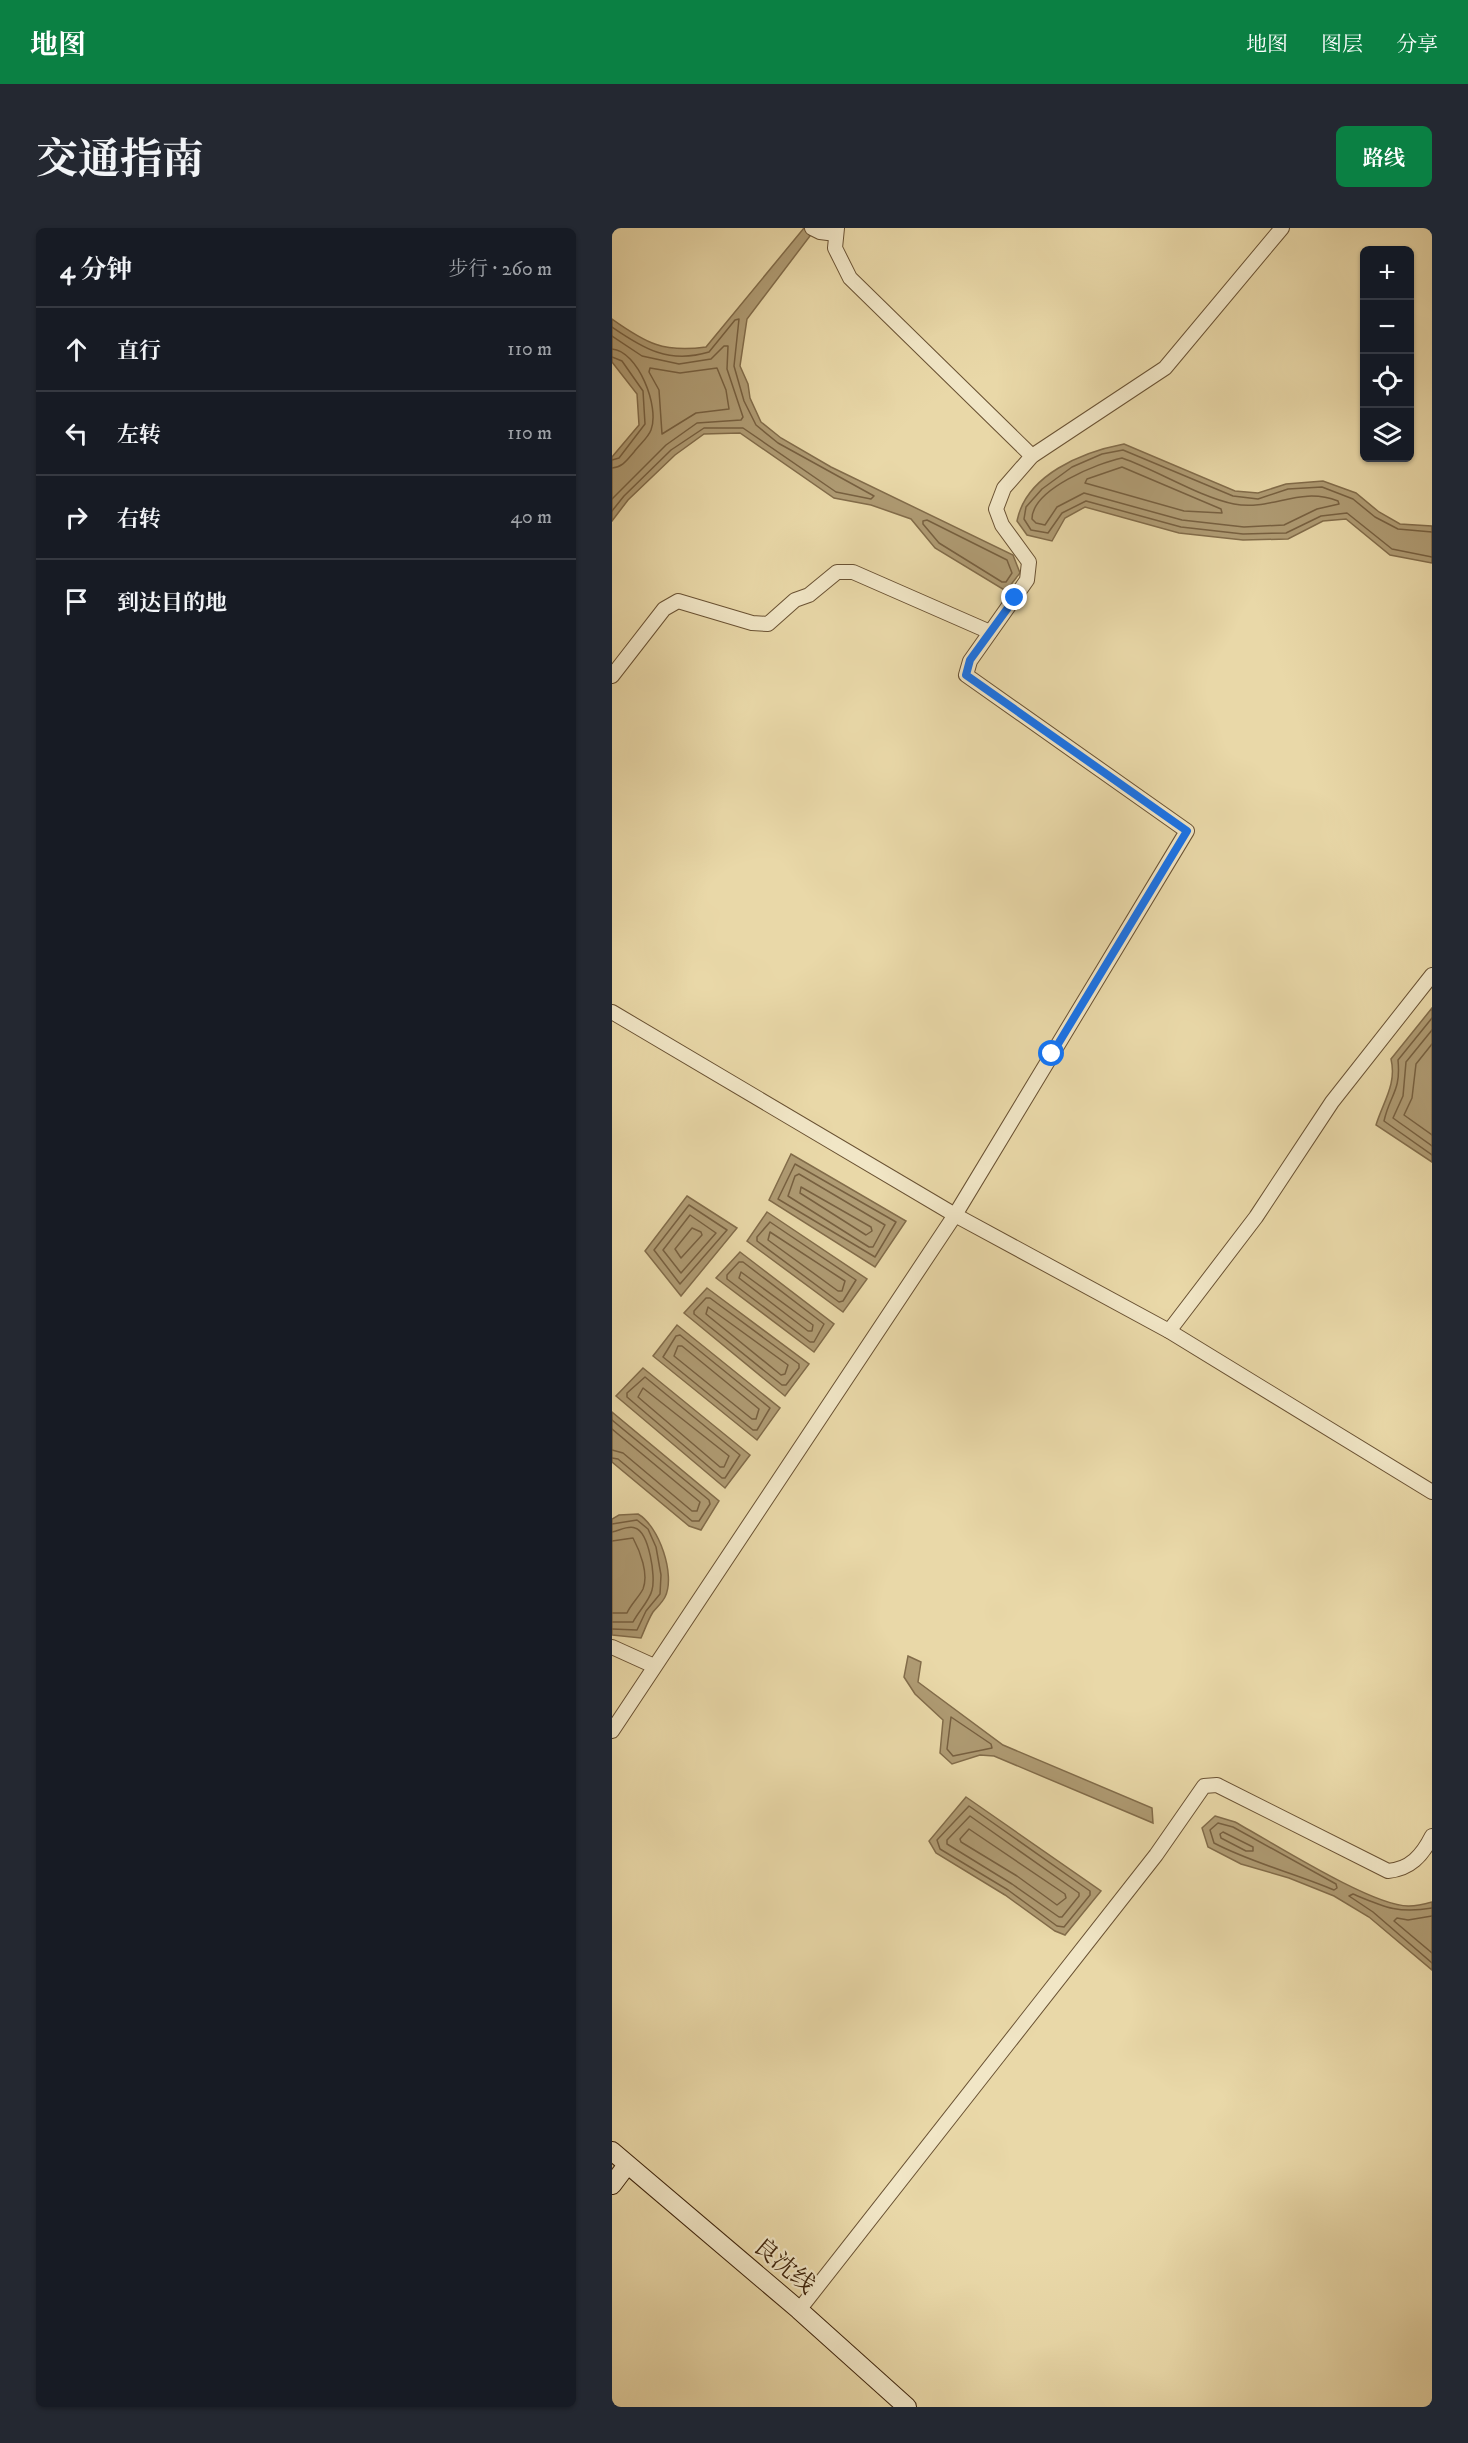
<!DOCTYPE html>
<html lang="zh">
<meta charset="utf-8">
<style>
body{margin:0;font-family:"IM FELL DW Pica","Noto Serif SC",serif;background:#242831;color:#f1f3f6}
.controls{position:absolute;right:18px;top:18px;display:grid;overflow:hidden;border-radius:9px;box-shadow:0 2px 4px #0004}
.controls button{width:54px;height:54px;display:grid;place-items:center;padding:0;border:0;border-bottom:2px solid #363941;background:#171b24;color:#f1f3f6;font:30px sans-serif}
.stop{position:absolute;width:18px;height:18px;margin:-14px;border:4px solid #1a73e8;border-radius:50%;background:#fff}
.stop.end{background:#1a73e8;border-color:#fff;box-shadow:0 2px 6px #0008}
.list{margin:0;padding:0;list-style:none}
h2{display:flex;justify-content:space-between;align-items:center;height:78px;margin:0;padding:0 24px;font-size:26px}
h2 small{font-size:20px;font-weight:400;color:#9ea1a6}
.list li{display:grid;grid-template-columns:39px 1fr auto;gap:18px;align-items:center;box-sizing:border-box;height:84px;padding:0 24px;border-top:2px solid #363941}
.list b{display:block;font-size:22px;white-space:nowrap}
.list em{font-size:20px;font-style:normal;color:#9ea1a6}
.icon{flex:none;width:33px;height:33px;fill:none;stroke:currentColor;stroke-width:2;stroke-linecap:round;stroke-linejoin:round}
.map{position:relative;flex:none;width:820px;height:2179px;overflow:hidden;border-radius:9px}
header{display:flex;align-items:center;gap:36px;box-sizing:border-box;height:84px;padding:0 30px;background:#0b8043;color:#fff}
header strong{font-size:28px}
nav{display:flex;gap:33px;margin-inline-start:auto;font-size:21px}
.intro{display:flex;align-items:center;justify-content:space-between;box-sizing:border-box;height:144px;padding:0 36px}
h1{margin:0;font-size:42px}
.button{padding:15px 27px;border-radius:9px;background:#0b8043;color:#fff;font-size:21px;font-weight:700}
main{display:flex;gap:36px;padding:0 36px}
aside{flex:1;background:#171b24;border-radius:9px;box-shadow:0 2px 4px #0004}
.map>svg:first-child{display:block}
.water{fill:#af9b73;stroke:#826c4a;stroke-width:1.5}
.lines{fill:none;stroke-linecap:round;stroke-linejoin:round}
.shore{stroke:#776040;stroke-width:1.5}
.street-casing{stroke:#6a5233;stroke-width:16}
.secondary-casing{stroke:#3f250c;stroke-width:20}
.street{stroke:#f1e6c6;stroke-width:14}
.secondary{stroke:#f1e6c6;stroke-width:18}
.route{stroke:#1a73e8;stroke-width:8}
.labels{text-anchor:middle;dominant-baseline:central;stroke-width:4.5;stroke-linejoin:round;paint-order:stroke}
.street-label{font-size:24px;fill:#3f250c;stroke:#f1e6c6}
</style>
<header>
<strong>地图</strong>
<nav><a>地图</a><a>图层</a><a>分享</a></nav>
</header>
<div class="intro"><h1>交通指南</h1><a class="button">路线</a></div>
<main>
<aside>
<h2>4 分钟<small>步行 · 260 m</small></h2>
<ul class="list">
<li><svg class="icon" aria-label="ahead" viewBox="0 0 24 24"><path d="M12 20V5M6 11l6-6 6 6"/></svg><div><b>直行</b></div><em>110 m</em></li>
<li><svg class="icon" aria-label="left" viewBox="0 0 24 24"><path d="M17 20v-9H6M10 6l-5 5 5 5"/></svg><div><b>左转</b></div><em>110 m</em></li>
<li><svg class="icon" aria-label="right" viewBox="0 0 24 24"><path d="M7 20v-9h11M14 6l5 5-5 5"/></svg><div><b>右转</b></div><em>40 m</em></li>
<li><svg class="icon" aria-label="arrive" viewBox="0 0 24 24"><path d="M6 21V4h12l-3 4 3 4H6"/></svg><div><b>到达目的地</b></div></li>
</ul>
</aside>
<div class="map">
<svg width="820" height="2179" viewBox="0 0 820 2179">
<rect width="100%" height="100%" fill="#e9d8a8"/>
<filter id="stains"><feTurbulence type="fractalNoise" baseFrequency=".00333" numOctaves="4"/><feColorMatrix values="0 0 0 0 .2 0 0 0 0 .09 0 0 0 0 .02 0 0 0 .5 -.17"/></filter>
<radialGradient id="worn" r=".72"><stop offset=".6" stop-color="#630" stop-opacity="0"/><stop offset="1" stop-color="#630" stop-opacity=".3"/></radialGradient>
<g class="water">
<path d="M192,0h12l-69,91 -7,47 8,18 2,14 11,24 20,16 50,29 182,88 7,18 -14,18 -71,-43 -24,-29 -40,-14 -37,-7 -94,-65 -36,1 -29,21 -47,45 -16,21v-64l27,-32 -2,-31 -25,-32v-43c34,24 51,34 94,28z"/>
<path d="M512,216l111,47 23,2 28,-9 37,-3 33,12 23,19 21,12 32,2v37l-42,-8 -44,-36 -23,2 -35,18 -45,1 -64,-7 -94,-26 -20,11 -13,23 -25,-6 -10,-14c9,-46 65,-69 107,-77z"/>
<path d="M820,780v154l-56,-37c7,-23 21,-41 15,-66z"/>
<polygon points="179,926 294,993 263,1039 157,972"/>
<polygon points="75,968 125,1000 69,1068 33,1023"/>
<polygon points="155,984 255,1051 231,1084 135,1013"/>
<polygon points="128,1024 222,1096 202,1124 104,1050"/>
<polygon points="95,1060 197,1136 173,1168 72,1085"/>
<polygon points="65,1097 168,1180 145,1212 41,1128"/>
<polygon points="31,1140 138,1227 113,1260 4,1168"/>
<polygon points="0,1184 107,1273 89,1302 77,1298 0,1234"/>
<path d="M26,1286c21,12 38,61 27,83 -3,6 -8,10 -12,15 -5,8 -8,17 -12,26l-29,-3v-116l7,-4z"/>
<polygon points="296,1428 309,1434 306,1454 391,1517 540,1580 541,1595 382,1528 368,1527 340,1536 328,1525 331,1492 303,1466 292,1449"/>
<polygon points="354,1569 489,1663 453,1707 443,1703 393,1667 324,1625 317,1613"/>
<path d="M603,1588l20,6c35,19 138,85 174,84 8,0 16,-2 23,-4v68l-63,-53 -35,-21 -45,-18 -48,-14 -33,-17 -6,-19z"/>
</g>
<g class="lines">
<g class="shore">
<path d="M0,99c32,22 57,37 97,25l26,-32 4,-1 -5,47 10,35 12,24 22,18 96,53 -3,3 -35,-7 -93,-64h-39l-33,22 -47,46 -12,15"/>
<polyline points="0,108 30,128 67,136 99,131 112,118 116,118 115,141 131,189 129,192 85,195 54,217 0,271"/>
<path d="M0,121c26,2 48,58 39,81 -3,8 -12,15 -17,22 -7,8 -11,15 -22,16"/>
<polyline points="0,129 10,133 31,163 33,196 7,230 0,232"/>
<polygon points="38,140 68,145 105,140 114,162 117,181 84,185 50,206 47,162 37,144"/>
<path d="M510,230c35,12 77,39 112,46 38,7 65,-18 104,-3l1,3 -22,5 -33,16 -40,2 -62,-7 -98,-27 -27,14 -12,18 -9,-2 -4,-4c0,-30 66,-56 90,-61z"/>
<polygon points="510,239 609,281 610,285 572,283 473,255 475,251"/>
<polygon points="315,292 395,332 400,345 394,354 390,354 327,315 311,296 311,293"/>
<polyline points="820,304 786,301 763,289 741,271 710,259 676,261 646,271 621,268 511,222 490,226 460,239 430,261 414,279 412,291 419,302 436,305 450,285 474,273 569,299 631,306 674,305 709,288 735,285 780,321 820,329"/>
<path d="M820,790l-34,42c3,32 -8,34 -14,61l48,34"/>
<polyline points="820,802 794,834 791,868 781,890 820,918"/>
<polyline points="820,816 804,836 800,870 792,887 820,907"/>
<polygon points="183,936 284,994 263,1029 166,971"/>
<polygon points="187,946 273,997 261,1019 257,1019 176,968 183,948"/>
<polygon points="189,959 259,999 260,1003 254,1007 188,965"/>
<polygon points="77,977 115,1002 68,1056 42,1022"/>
<polygon points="78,987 104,1005 69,1045 51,1022"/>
<polygon points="158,994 244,1052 231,1073 227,1074 145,1013 145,1009"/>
<polygon points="80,1000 89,1004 90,1007 69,1030 63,1021"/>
<polygon points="158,1004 233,1053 230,1063 226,1063 156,1012"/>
<polygon points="127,1034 131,1034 212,1096 202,1114 198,1114 115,1051 115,1047"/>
<polygon points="129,1044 201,1097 200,1103 196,1103 127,1050"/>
<polygon points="94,1070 98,1070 187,1136 187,1140 174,1157 170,1157 82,1086 82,1083"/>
<polygon points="96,1079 176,1137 173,1146 169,1147 94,1086"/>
<polygon points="68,1107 158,1180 145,1202 141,1202 51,1129 64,1108"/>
<polygon points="66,1118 70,1118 147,1181 144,1191 140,1191 62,1128"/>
<polygon points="33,1149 128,1227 113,1250 110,1250 15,1169 15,1165"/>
<polygon points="31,1160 117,1228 112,1239 108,1239 26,1169"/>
<polyline points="0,1192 97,1272 98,1276 87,1293 80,1293 6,1231 0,1230"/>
<polyline points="0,1201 88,1274 85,1283 80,1283 11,1225 0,1222"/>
<polyline points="0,1296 25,1292 36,1301 44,1319 49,1347 48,1366 34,1383 25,1402 0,1401"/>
<path d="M0,1304c7,-1 16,-7 23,-4 14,4 21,49 17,62 -2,10 -14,22 -19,32h-21"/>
<path d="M0,1313l21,-3c7,13 16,36 10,51 -4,8 -12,15 -16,24h-15"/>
<polygon points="339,1489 379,1516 380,1520 341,1528 335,1521"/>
<polygon points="357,1578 478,1663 478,1667 452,1699 445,1698 396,1662 328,1621 325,1612"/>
<polygon points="358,1588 467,1665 467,1668 450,1689 447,1689 400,1656 335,1616 335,1612"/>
<path d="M606,1595l15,4 103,57 1,4 -3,2c-40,-17 -82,-27 -120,-47l-4,-13z"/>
<polygon points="357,1601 453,1666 454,1670 445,1677 405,1648 349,1614 348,1611"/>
<polygon points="611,1604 641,1619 641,1623 634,1623 609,1610 608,1606"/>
<path d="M820,1680c-34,6 -48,-1 -79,-14l-4,2 24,16 59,51"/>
<polyline points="820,1688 796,1692 785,1690 782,1693 820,1725"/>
</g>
<g class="street-casing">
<g id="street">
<polyline points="200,0 208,4 224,6"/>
<polyline points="225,0 223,20 238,50 420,228"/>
<polyline points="0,448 52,381 66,373 140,395 156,396 183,372 197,367 225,344 241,344 378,404"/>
<polyline points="0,784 343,987 557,1103 820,1264"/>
<polyline points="557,1103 644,989 720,874 820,747"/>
<polyline points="0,1419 42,1438"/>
<polyline points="0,1503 343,987 575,603 354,447 358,433 415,352 417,334 390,297 384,281 392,260 420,228 553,140 670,0"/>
<path d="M187,2082l357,-455 48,-69 13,-1 171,86c22,-2 34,-15 44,-35"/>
</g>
</g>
<g class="secondary-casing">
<g id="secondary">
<polyline points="0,1923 187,2082 295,2179"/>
<polyline points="0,1957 15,1937"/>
</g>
</g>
<use href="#street" class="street"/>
<use href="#secondary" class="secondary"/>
</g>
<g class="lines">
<polyline class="route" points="403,370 358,432 354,447 575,603 440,826"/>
</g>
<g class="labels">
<g class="street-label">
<text transform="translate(172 2038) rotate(40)">良沈线</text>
</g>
</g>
<rect width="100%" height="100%" filter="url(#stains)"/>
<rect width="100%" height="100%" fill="url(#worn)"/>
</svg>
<div class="controls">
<button>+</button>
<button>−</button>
<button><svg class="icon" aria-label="locate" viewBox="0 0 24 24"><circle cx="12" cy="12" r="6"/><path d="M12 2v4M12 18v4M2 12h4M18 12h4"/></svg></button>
<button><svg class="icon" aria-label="layers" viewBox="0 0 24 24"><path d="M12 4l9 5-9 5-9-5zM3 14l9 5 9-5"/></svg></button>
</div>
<div class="stop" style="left:440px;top:826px"></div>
<div class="stop end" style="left:403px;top:370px"></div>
</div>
</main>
